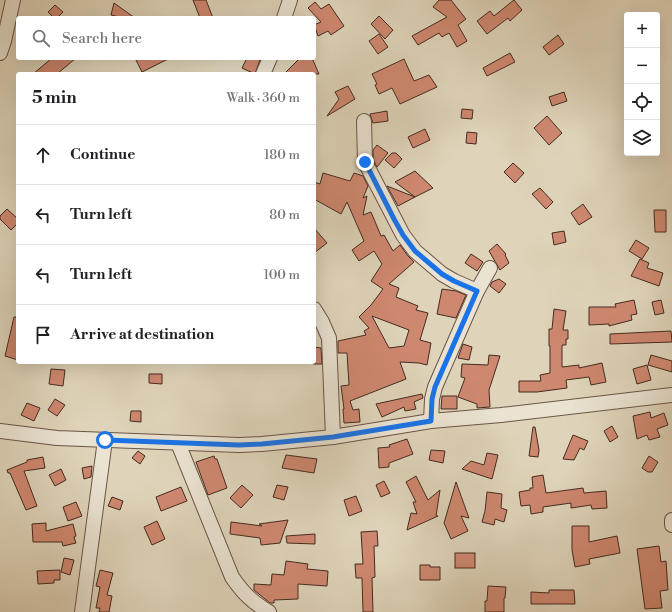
<!DOCTYPE html>
<meta charset="utf-8">
<style>
body{margin:0;font-family:"Libre Bodoni",serif;background:#f2f2f2;color:#202124}
.controls{position:absolute;right:12px;top:12px;display:grid;overflow:hidden;border-radius:4px;box-shadow:0 4px 16px #0002}
.controls button{width:36px;height:36px;display:grid;place-items:center;padding:0;border:0;border-bottom:1px solid #e0e0e0;background:#fff;color:#202124;font:20px sans-serif}
.stop{position:absolute;width:12px;height:12px;margin:-9px;border:3px solid #1a73e8;border-radius:50%;background:#fff}
.stop.end{background:#1a73e8;border-color:#fff;box-shadow:0 1px 4px #0008}
.list{margin:0;padding:0;list-style:none}
h2{display:flex;justify-content:space-between;align-items:center;height:52px;margin:0;padding:0 16px;font-size:17px}
h2 small{font-size:13px;font-weight:400;color:#757577}
.list li{display:grid;grid-template-columns:26px 1fr auto;gap:12px;align-items:center;box-sizing:border-box;height:60px;padding:0 16px;border-top:1px solid #e0e0e0}
.list b{display:block;font-size:15px;white-space:nowrap}
.list em{font-size:13px;font-style:normal;color:#757577}
.icon{flex:none;width:22px;height:22px;fill:none;stroke:currentColor;stroke-width:2;stroke-linecap:round;stroke-linejoin:round}
.map{position:relative;flex:none;width:672px;height:612px;overflow:hidden}
.search{position:absolute;background:#fff;box-shadow:0 4px 16px #0002;left:16px;top:16px;width:300px;height:44px;display:flex;align-items:center;gap:10px;box-sizing:border-box;padding:0 14px;border-radius:4px;color:#757577;font-size:15px}
.panel{position:absolute;background:#fff;box-shadow:0 4px 16px #0002;left:16px;top:72px;width:300px;height:292px;border-radius:4px}
.map>svg:first-child{display:block}
.building{fill:#cf8870;stroke:#442b20;fill-rule:evenodd}
.lines{fill:none;stroke-linecap:round;stroke-linejoin:round}
.minor-casing{stroke:#6b5546;stroke-width:16}
.minor{stroke:#eae3d2;stroke-width:14}
.route{stroke:#1a73e8;stroke-width:5}
</style>
<div class="map">
<svg width="672" height="612" viewBox="0 0 672 612">
<rect width="100%" height="100%" fill="#dfd4ba"/>
<filter id="stains"><feTurbulence type="fractalNoise" baseFrequency=".005" numOctaves="4"/><feColorMatrix values="0 0 0 0 .2 0 0 0 0 .09 0 0 0 0 .02 0 0 0 .5 -.17"/></filter>
<radialGradient id="worn" r=".72"><stop offset=".6" stop-color="#630" stop-opacity="0"/><stop offset="1" stop-color="#630" stop-opacity=".3"/></radialGradient>
<g class="building">
<polygon points="193,0 206,0 213,18 200,18"/>
<polygon points="439,0 451,0 466,19 458,25 467,41 457,47 449,33 442,37 439,33 418,45 412,36 447,17 433,7"/>
<polygon points="514,0 522,10 510,21 508,18 487,34 477,21 490,11 494,16"/>
<polygon points="315,2 321,9 329,4 344,26 331,35 328,31 318,36 314,25 321,22 308,8"/>
<polygon points="114,3 135,18 124,18 111,15"/>
<polygon points="55,5 63,12 57,18 54,18 48,12"/>
<polygon points="379,16 393,30 385,39 371,24"/>
<polygon points="379,34 388,47 378,54 369,41"/>
<polygon points="558,35 564,44 549,55 543,47"/>
<polygon points="510,53 515,62 487,76 483,68"/>
<polygon points="52,58 76,58 57,74 33,74"/>
<polygon points="135,58 170,58 142,72"/>
<polygon points="247,58 256,58 260,60 255,74 242,68"/>
<polygon points="302,58 312,58 319,74 284,74 299,59"/>
<polygon points="404,59 414,81 429,75 437,87 400,104 392,88 379,94 375,85 377,84 372,74"/>
<polygon points="348,86 355,99 327,116 339,99 335,92"/>
<polygon points="564,92 567,101 552,106 549,97"/>
<polygon points="462,109 473,110 472,119 461,118"/>
<polygon points="387,111 388,121 373,123 370,114"/>
<polygon points="547,116 562,133 549,145 534,128"/>
<polygon points="425,129 430,140 413,148 408,137"/>
<polygon points="467,132 477,133 476,144 466,143"/>
<polygon points="377,145 388,153 377,167 373,160 373,150"/>
<polygon points="392,153 396,153 402,159 394,168 385,160"/>
<polygon points="513,163 524,173 515,183 504,172"/>
<polygon points="415,171 433,188 415,197 395,182"/>
<path d="M323,173l27,8 4,-8 9,3 5,10 -5,12 4,-2 -4,19 8,-3 10,24 3,-1 9,16 7,-6 8,11 6,6 -25,22 10,4 -3,9 22,9 -2,4 12,3 -8,27 11,3 -4,22 -8,-2 -19,-1 6,17 -56,22 3,9 6,-1 1,13 -16,1 -1,-14h1l-3,-23 8,-1 -2,-32h-9v-12l28,-6 -2,-4 5,-3 -10,-11 12,-12 12,-16 -12,-8 11,-17 -8,-13 -15,10 -7,-11 12,-9 -17,-39 -6,12 -27,-15v-17l6,2zM372,316l37,14 -5,16 -15,2z"/>
<polygon points="387,186 415,197 398,206"/>
<polygon points="540,188 553,202 546,209 532,194"/>
<polygon points="583,204 592,217 579,225 571,213"/>
<polygon points="7,209 18,219 18,223 11,230 0,219 0,216"/>
<polygon points="654,210 666,210 666,232 655,232"/>
<polygon points="314,228 327,243 314,253"/>
<polygon points="564,231 566,242 554,245 552,233"/>
<polygon points="636,240 649,248 642,259 629,251"/>
<polygon points="497,244 506,254 505,255 509,263 500,270 489,251"/>
<polygon points="471,254 483,262 477,271 465,263"/>
<polygon points="640,259 649,263 647,268 663,273 659,286 631,276"/>
<polygon points="499,279 506,284 499,293 490,286 492,282"/>
<polygon points="442,289 456,291 466,295 456,318 437,314"/>
<polygon points="634,300 637,314 631,315 632,320 609,326 609,324 589,325 589,307 616,307 615,304"/>
<polygon points="661,300 664,313 655,315 652,302"/>
<polygon points="554,309 566,311 563,330 568,330 568,339 566,339 566,345 562,345 562,367 579,365 579,368 602,363 606,382 591,385 589,377 566,380 567,388 537,392 519,392 519,381 541,381 540,375 550,373 550,346 549,346 549,329 552,329"/>
<polygon points="14,317 18,317 18,360 5,356"/>
<polygon points="671,331 672,342 610,344 610,334"/>
<polygon points="463,344 472,347 469,360 458,358"/>
<polygon points="314,347 321,348 322,364 313,364"/>
<polygon points="489,355 500,356 489,390 490,407 477,408 477,404 458,397 465,378 461,377 462,364 488,365"/>
<polygon points="651,355 672,361 672,372 648,365"/>
<polygon points="647,365 651,380 637,384 633,369"/>
<polygon points="51,369 65,370 63,386 49,384"/>
<polygon points="149,374 162,374 162,384 149,383"/>
<polygon points="422,394 423,398 414,402 416,409 405,411 404,407 382,417 376,404"/>
<polygon points="442,396 457,396 457,409 441,409"/>
<polygon points="55,399 65,405 57,416 48,410"/>
<polygon points="27,403 40,408 34,421 21,415"/>
<polygon points="131,411 141,411 141,422 130,421"/>
<polygon points="650,412 651,418 664,413 668,425 657,429 660,437 649,440 647,435 637,439 633,416"/>
<polygon points="612,426 618,437 610,442 604,431"/>
<polygon points="533,427 535,427 539,450 538,457 529,456"/>
<polygon points="573,435 588,441 584,450 580,448 574,460 563,459"/>
<polygon points="407,439 413,454 389,463 389,467 379,468 378,448 390,447 389,445"/>
<polygon points="431,450 445,451 443,463 429,460"/>
<polygon points="138,451 145,456 140,464 132,458"/>
<polygon points="487,453 498,455 492,479 462,469 471,461 484,465"/>
<polygon points="286,455 317,459 314,473 282,468"/>
<polygon points="214,456 215,459 217,459 227,488 208,495 196,462"/>
<polygon points="649,456 658,462 652,472 648,472 642,468"/>
<polygon points="43,457 45,468 24,471 37,506 26,510 10,473 8,473 7,470 27,462 27,460"/>
<polygon points="92,466 91,477 84,479 82,468"/>
<polygon points="61,469 66,480 55,486 49,475"/>
<polygon points="543,475 546,493 583,488 584,493 606,491 607,508 592,509 591,505 571,508 571,503 543,507 543,512 531,514 530,505 521,506 519,492 530,490 530,488 533,488 532,477"/>
<polygon points="416,476 428,500 440,490 436,516 438,516 407,530 411,513 417,514 413,502 416,502 406,482"/>
<polygon points="384,481 390,493 381,497 376,485"/>
<polygon points="456,482 469,518 461,516 468,531 451,539 444,523"/>
<polygon points="242,485 253,495 241,508 230,498"/>
<polygon points="277,485 288,487 284,500 273,497"/>
<polygon points="181,487 187,501 161,511 156,497"/>
<polygon points="487,492 502,494 501,508 507,510 504,522 495,519 494,525 482,522 485,511"/>
<polygon points="356,496 362,511 349,516 344,500"/>
<polygon points="112,497 123,501 120,510 108,506"/>
<polygon points="76,502 82,516 68,521 63,507"/>
<polygon points="288,520 280,543 261,545 260,538 230,534 231,522 262,526 259,524"/>
<polygon points="157,521 165,539 152,545 144,527"/>
<polygon points="46,523 46,531 73,524 76,536 74,537 76,543 63,546 62,542 33,542 32,524"/>
<polygon points="572,526 589,526 589,542 617,536 620,553 589,559 590,564 575,567 572,550"/>
<polygon points="377,531 378,546 374,546 375,577 372,578 373,612 363,612 362,578 356,578 355,564 363,564 361,532"/>
<polygon points="315,534 315,544 287,543 286,536"/>
<polygon points="659,546 661,562 666,561 668,590 660,591 662,608 645,609 637,549"/>
<rect x="455" y="553" width="20" height="15"/>
<polygon points="64,558 74,560 70,575 61,572"/>
<polygon points="286,561 308,564 307,569 328,571 327,586 298,584 298,599 274,600 274,603 270,603 254,590 254,584 271,585 272,574 284,575"/>
<polygon points="420,565 430,565 430,567 440,567 440,580 420,580"/>
<polygon points="60,570 60,580 54,580 54,583 38,584 37,571"/>
<polygon points="100,570 113,573 107,595 112,596 109,612 99,612 100,608 96,608 100,587 96,586"/>
<polygon points="488,586 506,587 505,598 504,598 504,612 485,612 485,601 487,601"/>
<polygon points="549,590 574,590 575,604 531,604 531,592 549,593"/>
</g>
<g class="lines">
<g class="minor-casing">
<g id="minor">
<polyline points="284,18 290,0"/>
<polyline points="0,53 4,41 13,0"/>
<polyline points="263,74 270,58"/>
<polyline points="364,121 365,162 403,235 415,251 442,274 454,281 477,291"/>
<polyline points="314,309 322,322 329,338 333,437"/>
<polyline points="431,421 432,399 435,387 477,291 490,268"/>
<polyline points="0,431 57,438 239,445 262,444 333,437 431,421 501,415 672,395"/>
<path d="M178,443l54,134c11,16 20,25 37,35"/>
<polyline points="672,520 672,525"/>
<polyline points="82,612 105,440"/>
</g>
</g>
<use href="#minor" class="minor"/>
</g>
<g class="lines">
<polyline class="route" points="105,440 239,445 262,444 333,437 431,421 432,399 435,387 477,291 454,281 442,274 415,251 403,235 394,219 365,162"/>
</g>
<rect width="100%" height="100%" filter="url(#stains)"/>
<rect width="100%" height="100%" fill="url(#worn)"/>
</svg>
<div class="controls">
<button>+</button>
<button>−</button>
<button><svg class="icon" aria-label="locate" viewBox="0 0 24 24"><circle cx="12" cy="12" r="6"/><path d="M12 2v4M12 18v4M2 12h4M18 12h4"/></svg></button>
<button><svg class="icon" aria-label="layers" viewBox="0 0 24 24"><path d="M12 4l9 5-9 5-9-5zM3 14l9 5 9-5"/></svg></button>
</div>
<div class="stop" style="left:105px;top:440px"></div>
<div class="stop end" style="left:365px;top:162px"></div>
<div class="search"><svg class="icon" aria-label="search" viewBox="0 0 24 24"><circle cx="10" cy="10" r="6"/><path d="M15 15l6 6"/></svg>Search here</div>
<section class="panel">
<h2>5 min<small>Walk · 360 m</small></h2>
<ul class="list">
<li><svg class="icon" aria-label="ahead" viewBox="0 0 24 24"><path d="M12 20V5M6 11l6-6 6 6"/></svg><div><b>Continue</b></div><em>180 m</em></li>
<li><svg class="icon" aria-label="left" viewBox="0 0 24 24"><path d="M17 20v-9H6M10 6l-5 5 5 5"/></svg><div><b>Turn left</b></div><em>80 m</em></li>
<li><svg class="icon" aria-label="left" viewBox="0 0 24 24"><path d="M17 20v-9H6M10 6l-5 5 5 5"/></svg><div><b>Turn left</b></div><em>100 m</em></li>
<li><svg class="icon" aria-label="arrive" viewBox="0 0 24 24"><path d="M6 21V4h12l-3 4 3 4H6"/></svg><div><b>Arrive at destination</b></div></li>
</ul>
</section>
</div>
